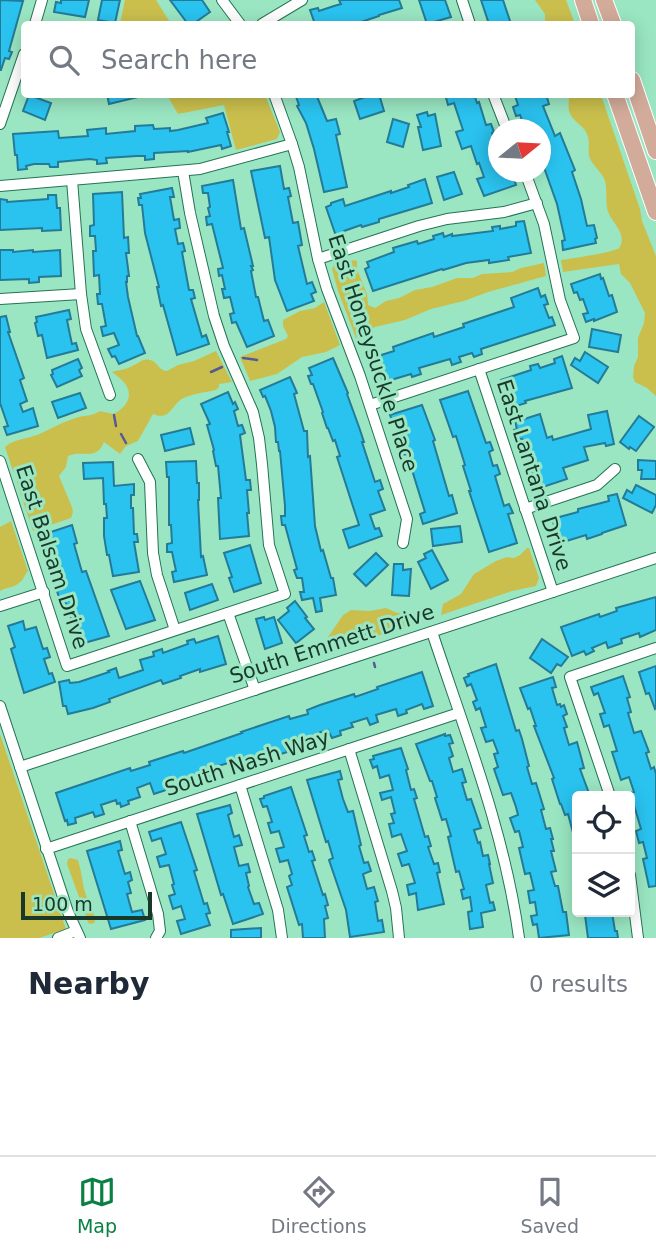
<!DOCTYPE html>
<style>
body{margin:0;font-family:"DejaVu Sans",sans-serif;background:#f6f6f7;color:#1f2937}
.controls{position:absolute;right:21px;bottom:21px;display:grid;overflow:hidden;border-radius:7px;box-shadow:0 4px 18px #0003}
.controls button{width:63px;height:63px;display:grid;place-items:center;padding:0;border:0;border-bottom:2px solid #e0e1e3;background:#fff;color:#1f2937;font:35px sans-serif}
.compass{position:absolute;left:488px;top:119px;width:63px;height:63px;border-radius:50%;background:#fff;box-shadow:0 4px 18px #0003;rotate:72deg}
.scale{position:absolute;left:21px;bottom:18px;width:131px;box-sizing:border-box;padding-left:7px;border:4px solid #19382a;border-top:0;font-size:19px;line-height:24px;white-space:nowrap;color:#19382a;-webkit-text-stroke:5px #9ae6c2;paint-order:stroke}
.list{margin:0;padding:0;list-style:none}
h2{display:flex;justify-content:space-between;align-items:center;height:91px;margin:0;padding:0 28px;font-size:30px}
h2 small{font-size:23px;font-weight:400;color:#747a83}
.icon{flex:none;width:38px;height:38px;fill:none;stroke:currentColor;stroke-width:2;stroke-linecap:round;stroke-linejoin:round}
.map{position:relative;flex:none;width:656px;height:938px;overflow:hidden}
.search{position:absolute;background:#fff;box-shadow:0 4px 18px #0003;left:21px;right:21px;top:21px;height:77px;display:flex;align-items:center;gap:18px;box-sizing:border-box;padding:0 24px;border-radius:7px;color:#747a83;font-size:26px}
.sheet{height:217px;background:#fff}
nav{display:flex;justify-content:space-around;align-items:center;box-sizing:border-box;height:98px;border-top:2px solid #e0e1e3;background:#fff;font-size:19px;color:#747a83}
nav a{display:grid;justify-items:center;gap:4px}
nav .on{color:#0b8043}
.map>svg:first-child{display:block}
.green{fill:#cabf4d}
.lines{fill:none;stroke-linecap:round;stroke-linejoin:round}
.stream{stroke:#545a94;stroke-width:2.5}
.building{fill:#2ac3f0;stroke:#237b97;stroke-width:2}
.minor-casing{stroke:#257355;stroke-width:12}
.primary-casing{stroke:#fff;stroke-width:18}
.minor{stroke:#fff;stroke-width:10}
.primary{stroke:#d3ab9a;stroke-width:16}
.labels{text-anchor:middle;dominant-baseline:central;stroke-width:6;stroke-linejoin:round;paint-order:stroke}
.street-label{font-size:21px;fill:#19382a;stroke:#9ae6c2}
</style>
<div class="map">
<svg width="656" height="938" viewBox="0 0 656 938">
<rect width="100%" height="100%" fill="#9ae6c2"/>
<g class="green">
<polygon points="125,0 156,0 171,24 120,24"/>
<polygon points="535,0 566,0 575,24 545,24 545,14"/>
<polygon points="167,95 265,95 280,132 277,139 236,150 224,105 178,114"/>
<path d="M569,95h32l39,114 2,12 14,35v140l-9,-8 -12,-6 -2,-5 1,-11 4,-9v-19l6,-15 1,-10 -15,-30 -9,-9 -2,-10 -56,8 -2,-12c8,-1 55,-8 58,-12 9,-12 -6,-25 -10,-34 -5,-11 -1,-22 -4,-33 -3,-9 -11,-14 -15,-22 -3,-8 0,-15 -2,-22 -2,-11 -16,-15 -19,-26 -1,-5 0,-11 0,-16z"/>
<polygon points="354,260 357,261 357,269 367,294 368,305 375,308 386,301 399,298 415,290 432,287 457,278 473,278 482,274 512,272 521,268 544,263 546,276 488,292 464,301 431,309 405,320 375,327 356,338 338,291 332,269 335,262 341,265"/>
<polygon points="324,302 340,345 326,352 302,357 277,374 250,381 240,357 286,339 288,336 283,326 283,320 300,311 315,308"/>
<path d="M216,351l16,31 -13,2v3l-3,3c-10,2 -20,3 -30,7 -15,5 -14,25 -33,17l-15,27 -12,5 -6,8 -16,-12c-8,20 -21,7 -36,14l-2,11 -7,9 13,31 1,5 -2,6 -38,13 -16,-48 1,-7 -5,-5 -8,-24c9,-8 21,-8 32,-12 14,-6 27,-14 42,-18 8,-2 14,-1 21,-6l13,3c11,-5 21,-16 13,-29 -3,-5 -9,-9 -14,-13 6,-2 13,-2 18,-5 8,-3 14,-11 23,-6 6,4 6,9 14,10l11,-6 16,-4z"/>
<path d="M11,521l17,50c-4,4 -4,9 -9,12 -5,5 -13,4 -19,8v-64z"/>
<polygon points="527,548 529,548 539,578 536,586 512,591 441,615 443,604 461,594 474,574 496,561 507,557 514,558 520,555"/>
<path d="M386,608l11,5h24l5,7c-13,4 -27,8 -40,13 -11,3 -17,10 -28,9l-36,12v-8l21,-31 8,-5 19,1z"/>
<polygon points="0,734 66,929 39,938 0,938"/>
<path d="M71,858l7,2c3,10 4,19 6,29 3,12 11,20 11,33l-3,2 -4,-1 -1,-4 -20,-55 1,-5z"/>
</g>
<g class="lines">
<g class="stream">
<polyline points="243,358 257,360"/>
<polyline points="211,372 222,367"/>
<polyline points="114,415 116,426"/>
<polyline points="121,434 126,443"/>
<polyline points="364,629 367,639"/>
<polyline points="374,663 375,667"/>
</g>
</g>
<g class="building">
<polygon points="0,0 23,1 9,51 12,52 9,59 5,58 1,70 0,70"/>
<polygon points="61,0 89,0 85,17 54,12 56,2 61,3"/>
<polygon points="102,0 120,0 115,23 98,20"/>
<polygon points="170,0 202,0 210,12 193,24 188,24"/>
<polygon points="339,0 399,0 402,8 379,15 379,16 358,23 359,24 315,24 310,10 318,8 319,11 334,6 341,4"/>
<polygon points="419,0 445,0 451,17 427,24"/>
<polygon points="481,0 503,0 511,24 489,24"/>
<polygon points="107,94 138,94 138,97 109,104"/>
<polygon points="295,94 316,94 327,121 336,119 340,134 336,135 347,187 324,192 314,149 306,123 297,106 299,105"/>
<polygon points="373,94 379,94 384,111 360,119 354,101"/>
<polygon points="445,94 474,94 477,103 479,102 486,125 491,124 494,132 492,133 499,152 499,172 507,172 509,177 513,176 516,185 484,196 477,179 484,177 479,163 477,164 471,146 462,149 456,132 463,130 454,103 448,105"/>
<polygon points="519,94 546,94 549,104 543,106 555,136 560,133 575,170 572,172 581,199 587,226 594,225 597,238 595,239 596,243 563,250 562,241 565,240 557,204 541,159 541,130 526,130 520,115 516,116 513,107 518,105 515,96"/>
<polygon points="29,95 51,103 45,120 23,111"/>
<polygon points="427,112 428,116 435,114 441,146 423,150 418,127 421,127 417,115"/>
<polygon points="223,113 229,132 227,132 231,146 222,149 221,145 188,152 188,151 154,153 154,159 145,160 145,156 137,156 106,158 107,163 97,164 97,160 90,159 58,162 58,167 50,167 49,164 34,164 26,166 27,169 18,170 17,155 15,155 13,134 58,131 59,138 88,136 87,130 106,128 106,134 135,131 135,126 153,125 154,129 170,128 170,131 178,130 208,123 206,118"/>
<polygon points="393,119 409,124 403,147 387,142"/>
<polygon points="280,166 284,189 289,188 291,196 288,197 293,223 298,222 302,245 298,246 307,284 312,282 316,292 311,294 314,301 287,311 275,280 269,237 265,238 251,171"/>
<polygon points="454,172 462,194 444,200 437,177"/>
<polygon points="425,179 432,203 379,219 379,222 362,227 361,225 344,231 345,236 337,239 326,207 331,205 331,203 343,199 345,206 391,191 391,193 409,187 408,185"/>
<polygon points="233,180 241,229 244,228 253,266 251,266 253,270 251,271 256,297 258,297 264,321 268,320 274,336 247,347 236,322 232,323 230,314 234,313 230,297 224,298 222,289 225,289 222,275 219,276 218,269 223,268 212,224 207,225 206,217 210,216 208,208 210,207 208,193 203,193 202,186"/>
<polygon points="172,188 174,197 170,197 174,220 179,219 180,228 175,229 178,244 183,243 185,251 182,252 189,290 193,290 195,298 191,299 202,337 206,335 209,344 177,355 163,305 161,306 157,287 159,287 145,233 142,205 139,205 138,198 141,198 140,194"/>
<polygon points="122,192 124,238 128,237 129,253 126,253 129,276 127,276 127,282 126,282 128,297 137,336 138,336 145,353 119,364 115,356 112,357 108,349 119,345 114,333 103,336 101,327 106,326 102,304 98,304 97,294 100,294 99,275 94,276 93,251 96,251 95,236 90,236 90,226 94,225 93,194"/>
<polygon points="48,195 56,195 57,208 60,208 61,230 42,231 42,228 0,230 0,199 7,200 7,202 48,199"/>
<polygon points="524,221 531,253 508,257 509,260 489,263 489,260 466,263 443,270 442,269 373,291 365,269 369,267 367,262 394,252 393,248 417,241 418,244 434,239 433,236 443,233 444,237 452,234 452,236 493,231 492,227 500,226 500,229 516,226 516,222"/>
<polygon points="0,250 13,250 13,252 33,250 33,252 60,250 61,276 39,277 39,282 29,283 29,279 0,280"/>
<polygon points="600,274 601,279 603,278 609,296 612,295 617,312 594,321 594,319 586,322 583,314 588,313 583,299 580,300 577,292 574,293 571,284"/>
<polygon points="538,288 541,297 545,295 548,304 544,305 549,318 552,317 555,325 481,349 482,354 474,357 472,353 459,357 461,362 452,365 450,359 419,368 421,374 412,377 411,374 391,380 392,383 384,385 375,357 394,351 393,347 433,333 434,337 464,327 463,324 514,307 511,298"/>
<polygon points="69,310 71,319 67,320 70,335 72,344 76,343 78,350 47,358 42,335 38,336 35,323 37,322 36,317"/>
<polygon points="6,316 10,332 8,332 24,378 20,380 27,401 20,404 23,412 33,408 38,426 7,435 4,427 8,426 0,403 0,317"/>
<polygon points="592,329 621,335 618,352 589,347"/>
<polygon points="585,352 608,367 598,383 571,365 575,358 580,361"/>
<polygon points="562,356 572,388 525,401 526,403 510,408 501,380 531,370 530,366 538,364 540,368 555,363 554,359"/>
<polygon points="333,358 348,393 347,394 359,427 364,442 362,442 375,482 380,480 383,489 378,491 385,510 370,515 375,529 379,528 382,536 349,548 343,530 359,525 337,457 340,456 335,440 333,441 328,428 327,428 322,413 323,412 313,384 311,384 308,376 312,375 309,368"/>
<polygon points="78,359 82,368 79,370 82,376 57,387 51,375 53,374 52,370"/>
<polygon points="290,377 297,393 294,394 304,431 307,431 308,457 310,456 315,526 321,551 323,550 331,578 333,578 336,595 320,598 322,611 316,612 313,598 302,600 300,592 304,592 302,578 297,578 294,570 297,569 285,525 282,525 281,516 285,516 285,506 280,451 279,451 278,442 276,442 275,427 271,411 265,396 263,397 260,390"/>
<polygon points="468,391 486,443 490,442 493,450 489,452 493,466 497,465 500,474 495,476 504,506 509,504 513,513 508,514 517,543 489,552 469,491 471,491 463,466 465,465 456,436 453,437 440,400"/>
<polygon points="228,392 233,404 235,402 238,409 234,411 238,426 242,425 245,433 240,435 246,480 250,480 251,490 247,490 249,513 247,513 249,536 220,539 218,498 221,498 218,466 216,466 213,451 214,450 207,425 210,424 201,404"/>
<polygon points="80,393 86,408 58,418 52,402"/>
<polygon points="422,405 435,440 433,441 449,496 452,495 457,513 423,524 420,514 425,512 407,454 402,455 399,446 403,445 396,422 393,423 390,415"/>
<polygon points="607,411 614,444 606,446 605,443 584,447 588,460 563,468 567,479 534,490 531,481 535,480 522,439 517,440 514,430 517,429 515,422 540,414 547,438 552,436 553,440 591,429 588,415"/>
<polygon points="639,416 654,427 636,451 630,447 629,449 620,442"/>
<polygon points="190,428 194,444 165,451 161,435"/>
<polygon points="638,460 656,461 656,479 641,479 642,470 638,470"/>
<polygon points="196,461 197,483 199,483 199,500 198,500 201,557 203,556 207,575 174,582 172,572 176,571 172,552 167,552 167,544 172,543 171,525 169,525 169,477 167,477 166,462"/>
<polygon points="113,462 114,486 134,484 134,495 131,495 131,508 133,508 134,534 137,534 138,542 134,542 139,572 113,576 109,555 107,555 104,536 104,518 107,518 106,504 104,504 103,478 84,479 83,463"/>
<polygon points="636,485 656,495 656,505 652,513 623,498 627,490 632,493"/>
<polygon points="617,494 626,525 602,533 602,534 587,539 586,535 560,543 552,519 578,512 578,509 609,501 608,496"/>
<polygon points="72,525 77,543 74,544 82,572 86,571 109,636 77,645 74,636 77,635 72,620 64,599 60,600 57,591 62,589 54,568 51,569 43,545 47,543 45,534"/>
<polygon points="460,526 462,542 433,546 431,529"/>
<polygon points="250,545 261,583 234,592 229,578 232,577 224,553"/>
<polygon points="432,550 448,580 431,589 418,562 426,558 424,554"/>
<polygon points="376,553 388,565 366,586 354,574"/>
<polygon points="394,564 403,564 403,570 411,569 409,596 392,595"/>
<polygon points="140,581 155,620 126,629 111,590"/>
<polygon points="212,584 218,600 190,610 185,593"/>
<polygon points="656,597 656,630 640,637 639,633 621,639 622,643 608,648 606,642 592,648 594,651 586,655 584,651 572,656 561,627 599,614 600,617 617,611 616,608"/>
<polygon points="295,601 307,617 305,618 314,629 296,643 278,620 289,611 287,608"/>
<polygon points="264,617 265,620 274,617 282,643 265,649 256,619"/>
<polygon points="23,621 25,630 36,627 43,649 47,648 50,657 44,659 49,674 52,673 55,682 24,693 11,649 15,647 8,626"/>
<polygon points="218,636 226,664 200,672 200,669 180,676 181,678 163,684 161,680 109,699 110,702 93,708 68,714 66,706 63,706 59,682 69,680 70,683 79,682 109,672 108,671 116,668 119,678 143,670 140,660 154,656 153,652 162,649 163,653 188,644 187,641 194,639 196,643"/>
<polygon points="542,639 568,657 561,666 557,664 551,673 530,658"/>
<polygon points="496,664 516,731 519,730 522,739 529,766 527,767 532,784 536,783 544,809 541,810 546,829 550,828 553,839 551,839 554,851 551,851 556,871 551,872 555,886 558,886 563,912 566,912 569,935 539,938 537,924 533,925 531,916 537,915 535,902 530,903 528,891 534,890 530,873 525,874 519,848 523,847 519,831 515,832 510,818 518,815 516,807 511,793 503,795 494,769 498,767 494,754 498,753 493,740 486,742 481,728 486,727 480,708 476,710 473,702 477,700 471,684 467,686 464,678 469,676 468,674"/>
<polygon points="656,666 656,708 655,709 649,693 646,694 639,672"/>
<polygon points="422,672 433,706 424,709 422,704 406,710 407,713 398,716 396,709 376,715 378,722 370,725 367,718 351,723 353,727 340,731 341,735 332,738 328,730 315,734 318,743 304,747 302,740 285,745 287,752 278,755 277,752 258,758 260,762 238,770 235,761 218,766 219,770 209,774 210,778 198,782 197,779 179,784 181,788 173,791 172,788 154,794 150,783 137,788 140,797 128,801 129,804 121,807 120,803 117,804 116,800 101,805 104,814 95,817 93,812 75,818 76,823 68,825 67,820 65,821 56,793 130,768 131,771 150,765 149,762 183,751 184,753 242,733 241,732 289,716 290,719 308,714 307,710 320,705 354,694 355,697 378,689 377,687"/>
<polygon points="623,676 630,697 627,698 631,712 628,713 634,733 641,731 649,752 646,753 651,769 654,767 656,774 656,886 649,887 643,859 647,858 643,842 639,843 636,831 641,829 633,802 630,803 630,793 634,792 629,777 621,780 612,752 617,751 609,725 604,727 600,714 605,713 598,693 594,695 591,687"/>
<polygon points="553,677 556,687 552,688 557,705 560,704 561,707 564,705 567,714 563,716 567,727 564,728 569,745 577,742 584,768 580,769 590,796 577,796 577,840 575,840 568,814 565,815 561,804 560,804 552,779 554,778 534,726 536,726 530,708 528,709 520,688"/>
<polygon points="445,734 445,736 450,735 453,743 449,744 453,756 449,758 453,772 462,769 466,782 462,783 467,800 471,799 481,828 474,830 478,843 480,842 483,856 488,855 490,864 489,864 493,883 486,885 490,903 493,902 495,910 481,913 483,927 470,929 468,912 472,911 470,897 463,899 461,890 464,889 459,871 456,872 448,837 451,836 446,819 442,820 435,798 437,797 432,781 430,781 416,744"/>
<polygon points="401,748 408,769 406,770 411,790 414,789 417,798 414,799 425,837 428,836 431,846 428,847 434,864 438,863 440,872 437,873 444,904 418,910 416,893 409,895 407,885 415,883 409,864 402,866 398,854 407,851 401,834 392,837 389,824 394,823 391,814 395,813 391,797 382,800 380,793 393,790 389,775 380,778 377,766 373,768 370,760 374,759 373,756"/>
<polygon points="340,771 342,779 338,780 343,799 348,812 353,811 361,845 359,846 364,863 368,862 371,871 363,874 367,889 374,887 378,901 375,902 378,921 382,920 384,932 350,937 346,910 329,860 333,858 328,841 326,842 307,780"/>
<polygon points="291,787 307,835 304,836 309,852 312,851 315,860 312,861 323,895 325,894 328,905 325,906 328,918 324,919 325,938 303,938 302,924 299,925 287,887 292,885 289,876 292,874 288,860 280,862 276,849 284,847 279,831 271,833 268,823 272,822 267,806 263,807 260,799 264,798 264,796"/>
<polygon points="230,805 232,813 228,815 234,837 239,835 242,845 234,847 239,866 248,864 250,872 246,873 249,886 248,887 254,904 259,903 263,914 233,924 223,894 221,895 197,814"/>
<polygon points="181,822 197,870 194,871 204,904 207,903 210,913 206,914 210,925 181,934 177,921 185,919 181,906 173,909 169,896 175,894 172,885 174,884 169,865 160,867 157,857 166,854 161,838 152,841 149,832"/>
<polygon points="120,841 122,850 118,851 124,871 125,874 130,872 132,880 128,882 131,893 127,894 132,912 142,910 145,920 111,929 87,851"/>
<polygon points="588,912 612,912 615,931 617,931 618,938 588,938 585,915 588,914"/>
<polygon points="261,928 261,938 231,938 231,930"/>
</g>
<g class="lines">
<g class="minor-casing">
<g id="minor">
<polyline points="222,0 240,24"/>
<polyline points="462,0 470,24"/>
<polyline points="35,24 42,0"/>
<polyline points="262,24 302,0"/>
<polyline points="274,94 292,144 299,167 318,259 327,289 360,376 407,519 403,543"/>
<polyline points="493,94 507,130"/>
<polyline points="0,124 24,54"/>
<polyline points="72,180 81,294 86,329 110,395"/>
<polyline points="0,186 200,169 292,144"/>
<polyline points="318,259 419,226 447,219 504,212 537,203"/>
<polyline points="0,299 81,294"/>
<polyline points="479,369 553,592"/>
<polyline points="370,405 574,338 560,300 544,224 525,172"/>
<polyline points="138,459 150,482 153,553 157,575 175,630"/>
<polyline points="0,461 67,666 285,594 269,545 262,464 259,438 253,412 224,346 214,316 190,213 183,171"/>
<polyline points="525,509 597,485 615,469"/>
<polyline points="0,606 44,592"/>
<polyline points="228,613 255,690"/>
<path d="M432,632c33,100 73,201 87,306"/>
<polyline points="0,706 68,912 80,938"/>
<polyline points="349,749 392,891 396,908 399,938"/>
<polyline points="20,767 656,558"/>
<polyline points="240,785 278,910 282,938"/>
<polyline points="610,796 570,677 656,648"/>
<polyline points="130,821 158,914 160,931 156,938"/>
<polyline points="46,849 459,713"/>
<polyline points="630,875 638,938"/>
<polyline points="58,938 76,931"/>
</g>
</g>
<g class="primary-casing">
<g id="primary">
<polyline points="583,0 591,24"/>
<polyline points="604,0 613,24"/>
<polyline points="632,80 656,151"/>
<polyline points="615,94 656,212"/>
</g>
</g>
<use href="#minor" class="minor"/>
<use href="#primary" class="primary"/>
</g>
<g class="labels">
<g class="street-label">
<text transform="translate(373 353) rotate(72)">East Honeysuckle Place</text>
<text transform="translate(534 475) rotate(72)">East Lantana Drive</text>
<text transform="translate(52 557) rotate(72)">East Balsam Drive</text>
<text transform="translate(332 644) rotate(-18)">South Emmett Drive</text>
<text transform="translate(247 763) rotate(-18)">South Nash Way</text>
</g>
</g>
</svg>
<div class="controls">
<button><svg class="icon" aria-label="locate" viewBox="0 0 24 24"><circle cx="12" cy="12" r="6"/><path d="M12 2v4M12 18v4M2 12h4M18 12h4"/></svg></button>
<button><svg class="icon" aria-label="layers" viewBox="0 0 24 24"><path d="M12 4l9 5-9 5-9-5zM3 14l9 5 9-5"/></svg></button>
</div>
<svg class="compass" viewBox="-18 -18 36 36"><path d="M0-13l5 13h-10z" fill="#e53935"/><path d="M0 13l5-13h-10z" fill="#747a83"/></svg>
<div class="scale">100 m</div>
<div class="search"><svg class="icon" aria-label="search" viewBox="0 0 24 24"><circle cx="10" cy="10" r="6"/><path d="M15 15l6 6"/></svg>Search here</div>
</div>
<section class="sheet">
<h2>Nearby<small>0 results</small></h2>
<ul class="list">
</ul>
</section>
<nav>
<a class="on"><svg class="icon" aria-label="map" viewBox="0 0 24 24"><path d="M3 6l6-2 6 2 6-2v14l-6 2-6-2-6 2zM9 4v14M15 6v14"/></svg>Map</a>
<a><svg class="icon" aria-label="directions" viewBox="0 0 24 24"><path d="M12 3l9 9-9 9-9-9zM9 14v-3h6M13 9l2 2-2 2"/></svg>Directions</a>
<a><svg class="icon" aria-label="saved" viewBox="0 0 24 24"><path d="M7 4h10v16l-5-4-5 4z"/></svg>Saved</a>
</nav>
